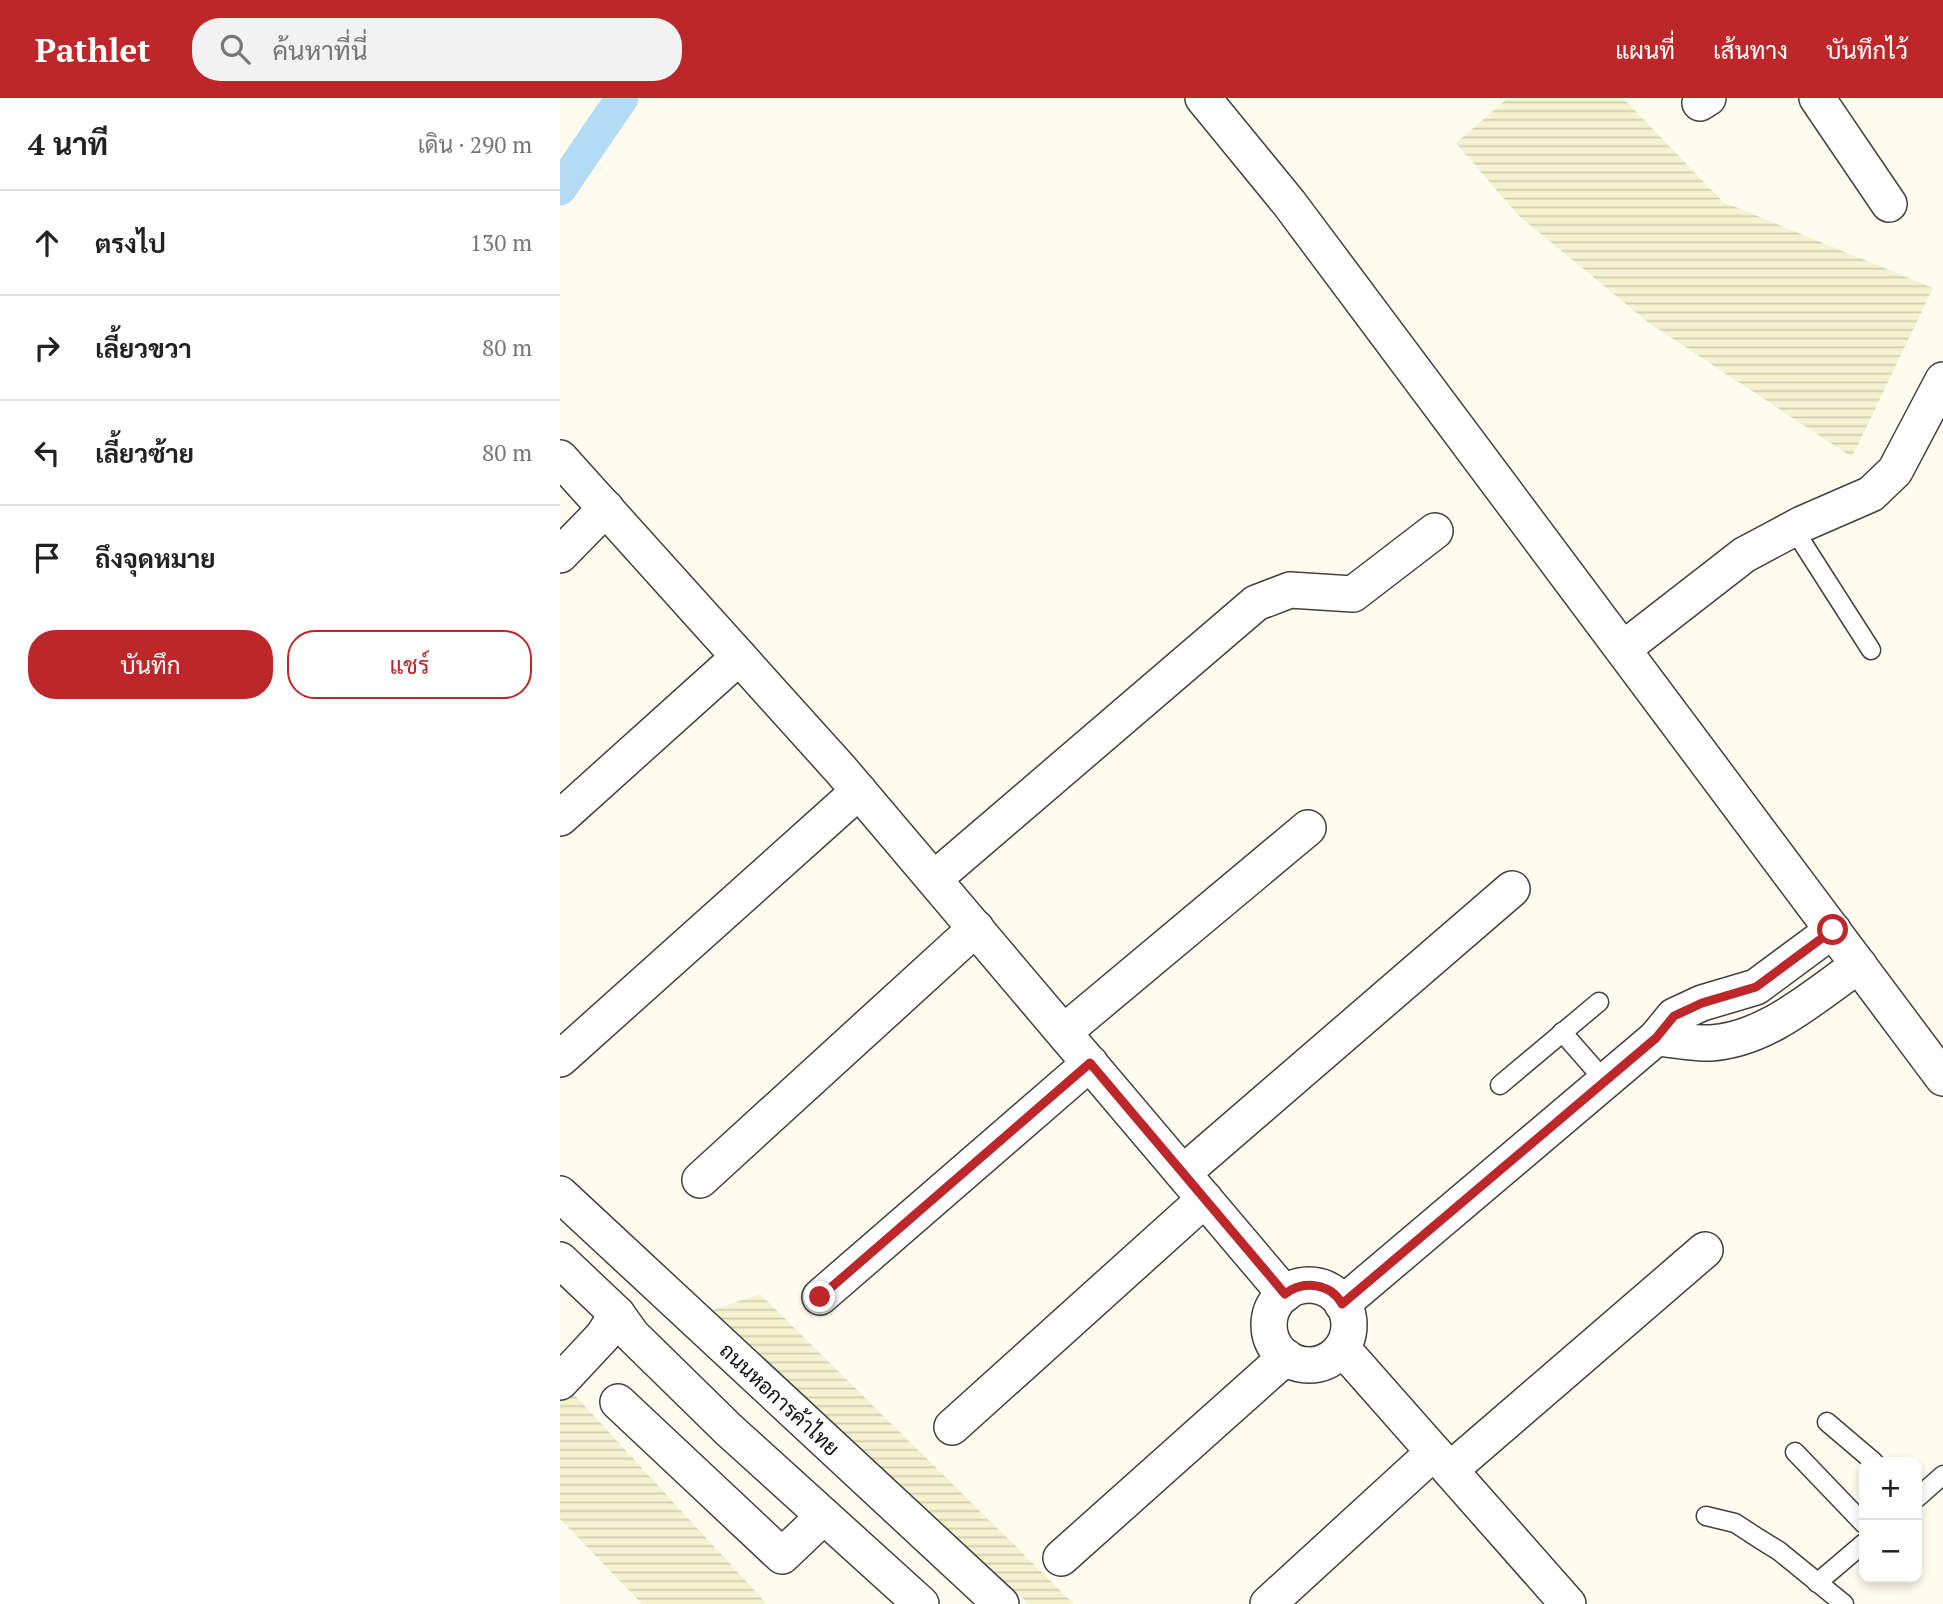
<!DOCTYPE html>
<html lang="th">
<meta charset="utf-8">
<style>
body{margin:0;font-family:"PT Serif",Sarabun,serif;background:#f2f2f2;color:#222}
.controls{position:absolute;right:21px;bottom:21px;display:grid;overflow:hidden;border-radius:14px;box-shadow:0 4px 10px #0003}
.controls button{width:63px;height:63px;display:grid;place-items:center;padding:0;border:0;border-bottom:2px solid #e0e0e0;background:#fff;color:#222;font:35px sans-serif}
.stop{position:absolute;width:21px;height:21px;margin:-16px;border:5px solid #bd272a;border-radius:50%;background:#fff}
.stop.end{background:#bd272a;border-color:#fff;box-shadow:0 2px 7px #0008}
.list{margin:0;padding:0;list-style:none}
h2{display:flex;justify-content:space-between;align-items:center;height:91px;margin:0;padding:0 28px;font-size:30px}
h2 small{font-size:23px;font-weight:400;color:#767676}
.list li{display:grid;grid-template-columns:46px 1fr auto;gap:21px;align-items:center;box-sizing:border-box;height:105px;padding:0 28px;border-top:2px solid #e0e0e0}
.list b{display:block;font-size:26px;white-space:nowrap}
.list em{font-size:23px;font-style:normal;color:#767676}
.actions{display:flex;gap:14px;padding:21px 28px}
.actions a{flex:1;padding:16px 0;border:2px solid #bd272a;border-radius:28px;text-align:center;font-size:24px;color:#bd272a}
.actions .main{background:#bd272a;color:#fff}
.icon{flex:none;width:38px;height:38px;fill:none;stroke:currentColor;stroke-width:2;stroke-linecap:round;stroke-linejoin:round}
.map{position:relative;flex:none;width:1383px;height:1506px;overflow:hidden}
header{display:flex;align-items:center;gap:42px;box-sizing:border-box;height:98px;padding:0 35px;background:#bd272a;color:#fff}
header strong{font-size:33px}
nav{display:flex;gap:38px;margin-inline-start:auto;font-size:24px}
.search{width:490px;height:63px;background:#f2f2f2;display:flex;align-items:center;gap:18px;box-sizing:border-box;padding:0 24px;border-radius:28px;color:#767676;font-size:26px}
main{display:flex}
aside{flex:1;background:#fff}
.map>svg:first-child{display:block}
.farmland{fill:url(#farmland-rules)}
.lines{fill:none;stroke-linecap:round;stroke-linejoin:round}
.canal{stroke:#b4dbf6;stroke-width:33}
.lane-casing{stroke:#414141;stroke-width:21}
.street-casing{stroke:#414141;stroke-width:38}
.lane{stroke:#fff;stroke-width:18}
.street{stroke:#fff;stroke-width:35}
.route{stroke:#bd272a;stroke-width:9}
.labels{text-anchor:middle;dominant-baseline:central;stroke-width:7;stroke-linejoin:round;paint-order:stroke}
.street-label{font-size:21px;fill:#0e0e0e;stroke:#fff}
</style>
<header>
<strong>Pathlet</strong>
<div class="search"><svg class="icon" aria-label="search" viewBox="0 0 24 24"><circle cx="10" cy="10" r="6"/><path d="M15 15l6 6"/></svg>ค้นหาที่นี่</div>
<nav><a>แผนที่</a><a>เส้นทาง</a><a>บันทึกไว้</a></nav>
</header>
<main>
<aside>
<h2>4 นาที<small>เดิน · 290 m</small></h2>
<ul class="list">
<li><svg class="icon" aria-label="ahead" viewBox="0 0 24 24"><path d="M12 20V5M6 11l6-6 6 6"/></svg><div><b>ตรงไป</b></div><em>130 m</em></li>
<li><svg class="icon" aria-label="right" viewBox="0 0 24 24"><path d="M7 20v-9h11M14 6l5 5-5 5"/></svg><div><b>เลี้ยวขวา</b></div><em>80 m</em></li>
<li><svg class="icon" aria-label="left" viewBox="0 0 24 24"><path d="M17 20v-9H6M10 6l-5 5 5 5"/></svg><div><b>เลี้ยวซ้าย</b></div><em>80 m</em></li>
<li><svg class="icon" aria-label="arrive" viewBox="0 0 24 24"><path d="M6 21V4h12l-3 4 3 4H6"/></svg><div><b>ถึงจุดหมาย</b></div></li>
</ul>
<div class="actions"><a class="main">บันทึก</a><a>แชร์</a></div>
</aside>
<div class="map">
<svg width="1383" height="1506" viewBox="0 0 1383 1506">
<defs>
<pattern id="farmland-rules" width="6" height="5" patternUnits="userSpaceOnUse" patternTransform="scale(1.75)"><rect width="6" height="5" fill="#f4f2cf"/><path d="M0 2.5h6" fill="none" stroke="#d0ceb1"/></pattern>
</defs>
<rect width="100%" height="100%" fill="#fffcef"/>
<g class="farmland">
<polygon points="948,0 1063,0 1163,104 1373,190 1292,359 1089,225 959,118 896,45"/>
<polygon points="200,1196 514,1506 469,1506 144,1215"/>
<polygon points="0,1281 207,1506 82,1506 0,1421"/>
</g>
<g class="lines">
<polyline class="canal" points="0,91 62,0"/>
<g class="lane-casing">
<g id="lane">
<polyline points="1233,430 1311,552"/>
<polyline points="1002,934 1045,983"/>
<polyline points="940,987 1039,904"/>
<polyline points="1267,1324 1314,1364"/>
<polyline points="1235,1354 1304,1426"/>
<polyline points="1357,1400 1383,1377"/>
<polyline points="1146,1418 1175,1425 1198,1440 1219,1453 1284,1506"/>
<polyline points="1257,1485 1304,1445"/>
</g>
</g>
<g class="street-casing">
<g id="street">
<polyline points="643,0 729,105 1383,980"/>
<polyline points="1257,0 1329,106"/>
<polyline points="1140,5 1148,0"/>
<polyline points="0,360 281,672 725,1196"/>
<polyline points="0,457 46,410"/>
<polyline points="1063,551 1184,457 1242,426 1311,396 1335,373 1383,282"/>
<polyline points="0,720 179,559"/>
<polyline points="374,781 696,505 730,492 793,496 875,433"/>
<path d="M1273,832l-77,57 -54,16 -28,13 -18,22c18,1 37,6 55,5 57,-4 103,-47 148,-78"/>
<polyline points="504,934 748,730"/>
<polyline points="0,961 299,693"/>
<polyline points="623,1075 952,791"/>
<polyline points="140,1082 416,830"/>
<polyline points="0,1096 441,1506"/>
<polyline points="0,1162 57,1216 72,1237 169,1332 361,1506"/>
<circle cx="749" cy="1227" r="40"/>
<polyline points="260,1199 530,965"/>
<polyline points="782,1206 1096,940"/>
<polyline points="782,1250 1008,1506"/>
<polyline points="0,1284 43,1238 57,1216"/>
<polyline points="58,1304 222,1458 264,1418"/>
<polyline points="392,1329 645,1101"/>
<polyline points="890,1372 1145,1152"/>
<polyline points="501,1460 726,1259"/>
<polyline points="708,1506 874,1354"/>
</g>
</g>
<use href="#lane" class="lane"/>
<use href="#street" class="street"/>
</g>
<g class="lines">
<path class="route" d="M260,1199l270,-234 195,231c18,-14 46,-11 57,10l314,-266 18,-22 28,-13 54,-16 77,-57"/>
</g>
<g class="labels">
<g class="street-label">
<text transform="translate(220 1301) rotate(43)">ถนนหอการค้าไทย</text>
</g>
</g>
</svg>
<div class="controls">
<button>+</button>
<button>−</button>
</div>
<div class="stop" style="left:1273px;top:832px"></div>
<div class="stop end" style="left:260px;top:1199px"></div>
</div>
</main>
